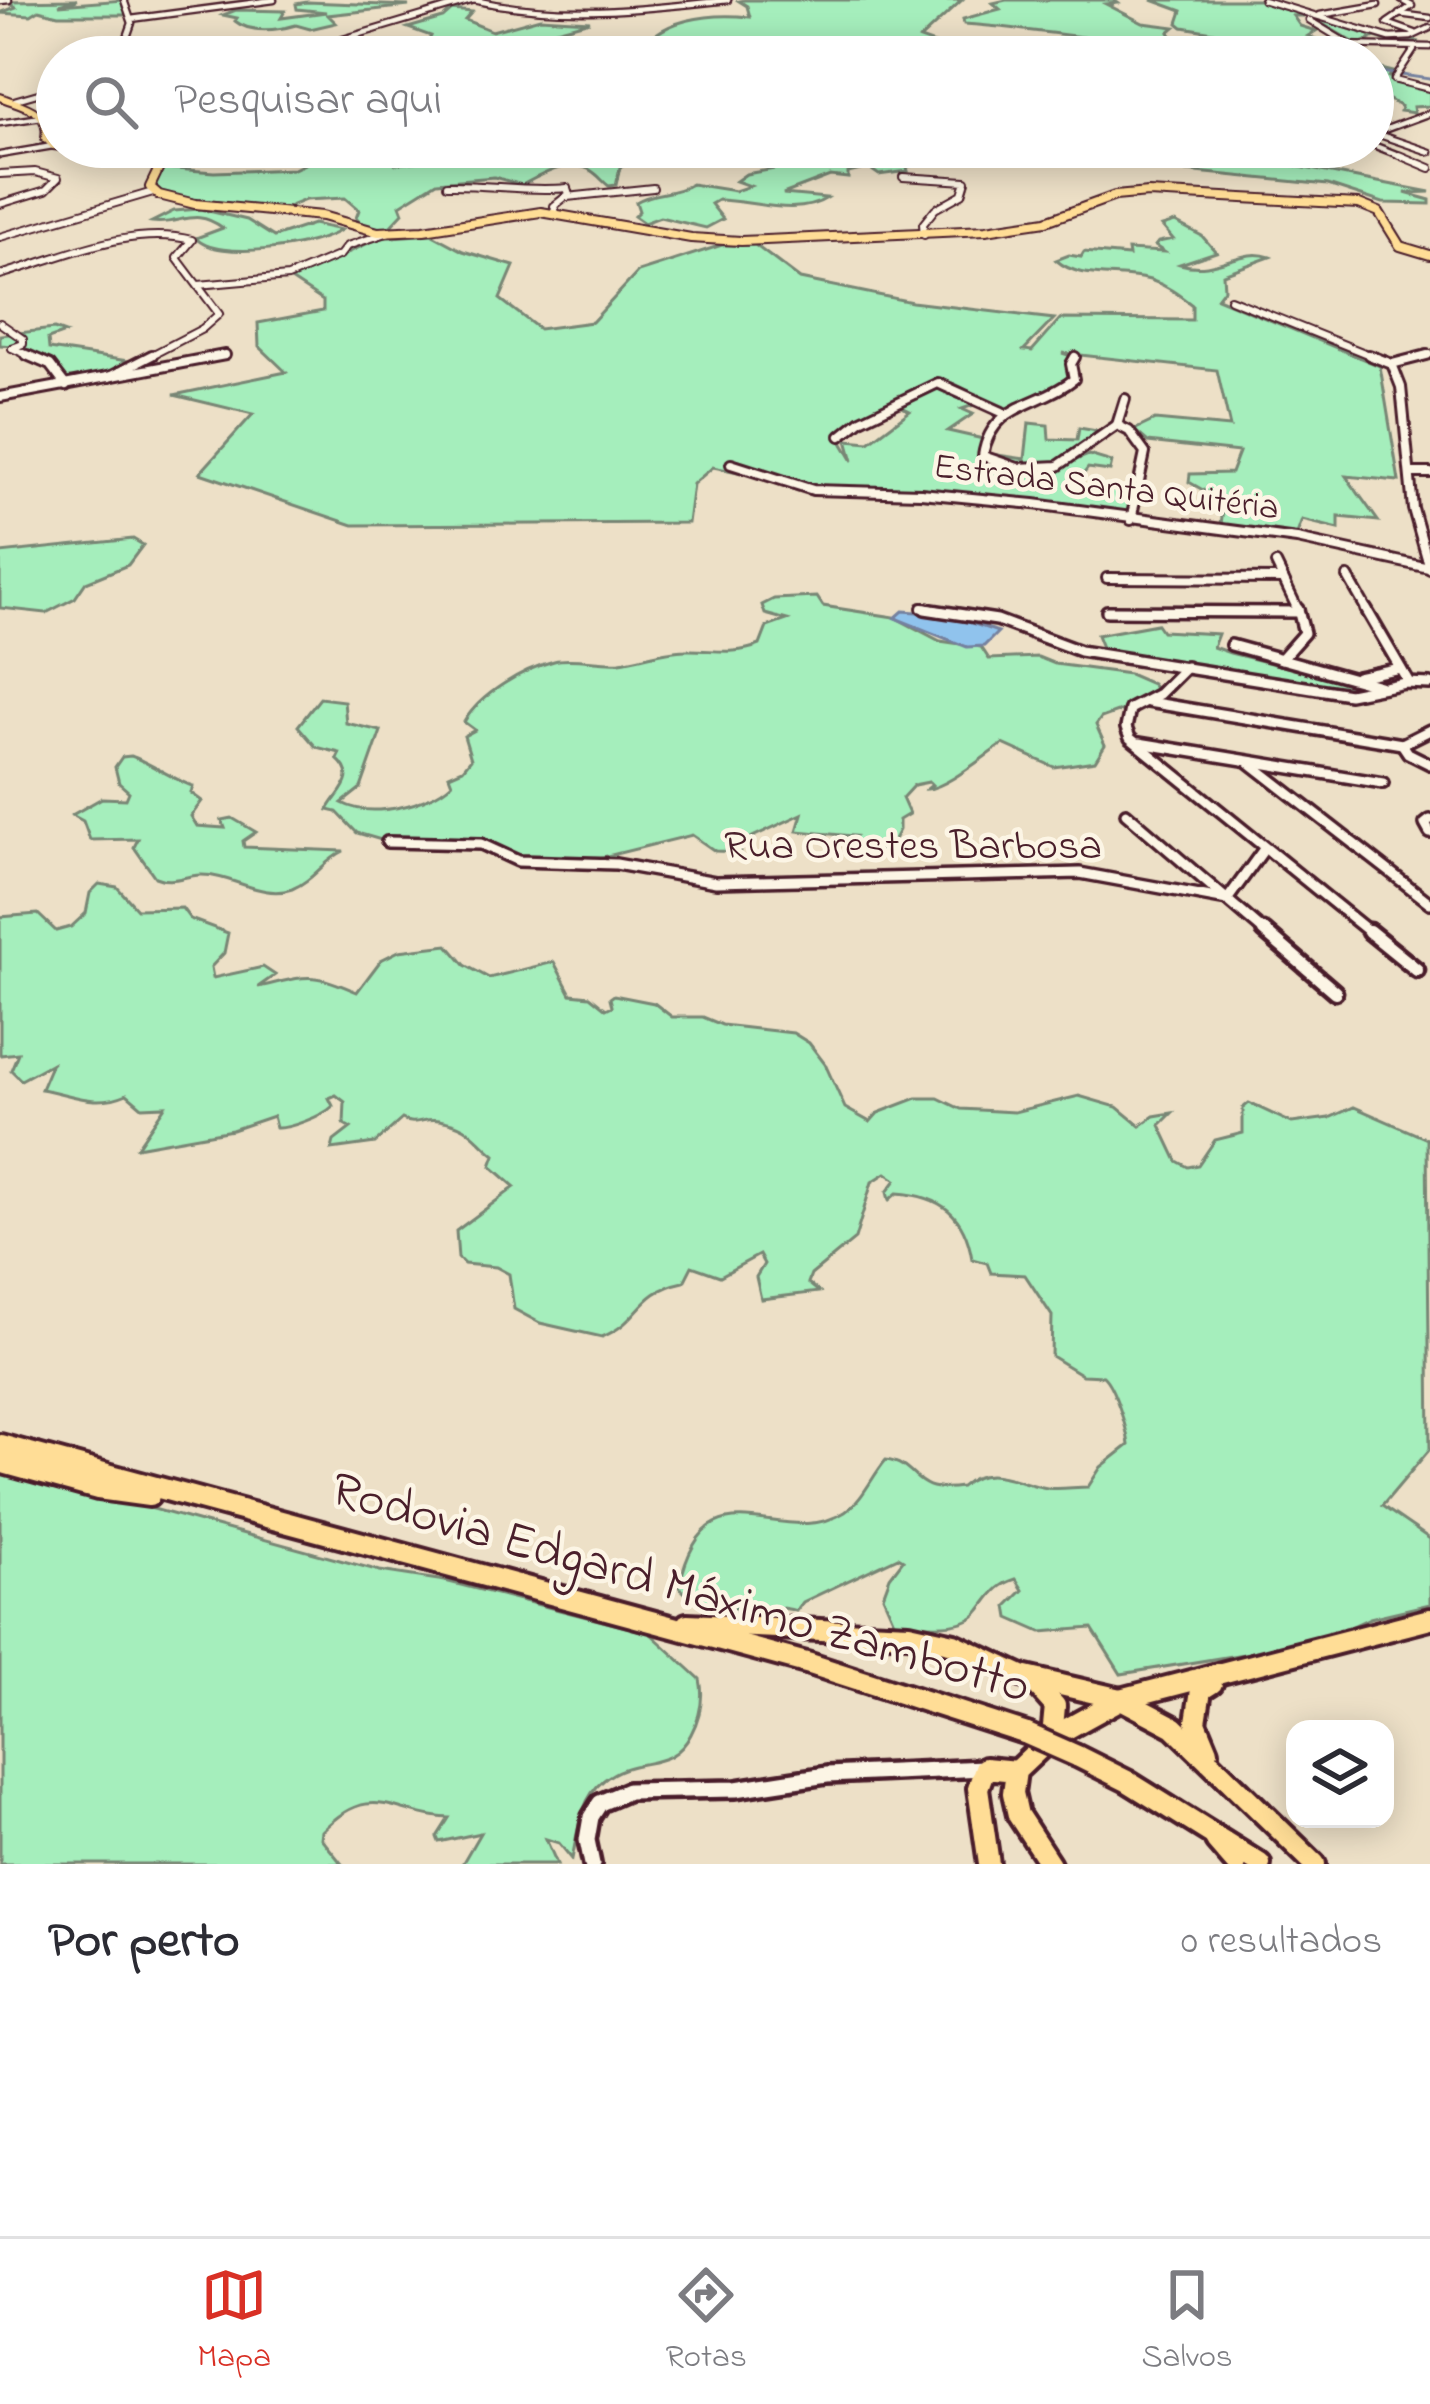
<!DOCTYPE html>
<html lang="pt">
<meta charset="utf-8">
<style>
body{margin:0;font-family:"Indie Flower",sans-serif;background:#f2f2f3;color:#2b2b33}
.controls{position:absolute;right:36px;bottom:36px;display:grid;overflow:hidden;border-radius:24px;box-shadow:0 6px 30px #0003}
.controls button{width:108px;height:108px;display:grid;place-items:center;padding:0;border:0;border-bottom:3px solid #e1e1e2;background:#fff;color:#2b2b33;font:60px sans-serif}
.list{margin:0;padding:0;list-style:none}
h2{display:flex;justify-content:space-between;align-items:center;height:156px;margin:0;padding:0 48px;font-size:51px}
h2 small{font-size:39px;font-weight:400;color:#7c7c81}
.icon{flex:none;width:66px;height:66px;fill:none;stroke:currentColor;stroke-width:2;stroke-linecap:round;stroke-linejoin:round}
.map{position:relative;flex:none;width:1430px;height:1864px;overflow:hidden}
.search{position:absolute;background:#fff;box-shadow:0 6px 30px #0003;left:36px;right:36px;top:36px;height:132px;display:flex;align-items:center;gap:30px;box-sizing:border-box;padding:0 42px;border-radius:66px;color:#7c7c81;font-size:45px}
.sheet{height:372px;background:#fff}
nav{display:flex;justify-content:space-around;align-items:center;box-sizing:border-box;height:168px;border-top:3px solid #e1e1e2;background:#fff;font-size:33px;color:#7c7c81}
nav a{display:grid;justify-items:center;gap:6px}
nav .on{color:#d93025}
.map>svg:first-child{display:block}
.green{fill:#a5eebc;stroke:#788674;stroke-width:3}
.water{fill:#90c3ed;stroke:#74819f;stroke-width:3}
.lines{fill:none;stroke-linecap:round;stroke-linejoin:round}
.stream{stroke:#74819f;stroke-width:3}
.minor-far5-casing{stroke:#4a1f2b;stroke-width:9}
.minor-far4-casing{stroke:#4a1f2b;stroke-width:10}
.minor-far3-casing{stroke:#4a1f2b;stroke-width:14}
.minor-far2-casing{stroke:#4a1f2b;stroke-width:16}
.minor-far1-casing{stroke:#4a1f2b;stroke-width:21}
.minor-casing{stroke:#4a1f2b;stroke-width:24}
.major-far2-casing{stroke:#4a1f2b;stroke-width:10}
.major-far1-casing{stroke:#4a1f2b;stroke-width:12}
.major-casing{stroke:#4a1f2b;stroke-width:28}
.minor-far5{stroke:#fcf5e5;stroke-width:4.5}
.minor-far4{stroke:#fcf5e5;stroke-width:6}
.minor-far3{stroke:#fcf5e5;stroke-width:8}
.minor-far2{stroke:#fcf5e5;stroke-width:9}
.minor-far1{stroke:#fcf5e5;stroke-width:12}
.minor{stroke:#fcf5e5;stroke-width:15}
.major-far2{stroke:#ffdd96;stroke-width:6}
.major-far1{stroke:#ffdd96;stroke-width:8}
.major{stroke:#ffdd96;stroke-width:20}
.major-bridge-casing{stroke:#4a1f2b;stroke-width:28;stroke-linecap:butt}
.major-bridge{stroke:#ffdd96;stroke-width:20}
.labels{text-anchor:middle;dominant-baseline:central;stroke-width:9;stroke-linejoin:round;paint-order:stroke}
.far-street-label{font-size:36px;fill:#4a1f2b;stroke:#fcf5e5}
.street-label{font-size:42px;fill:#4a1f2b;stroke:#fcf5e5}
.near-street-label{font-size:51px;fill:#4a1f2b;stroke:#fcf5e5}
</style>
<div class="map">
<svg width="1430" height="1864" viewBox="0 0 1430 1864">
<rect width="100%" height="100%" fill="#ede0c7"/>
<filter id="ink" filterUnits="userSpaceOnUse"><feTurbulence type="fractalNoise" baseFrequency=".00833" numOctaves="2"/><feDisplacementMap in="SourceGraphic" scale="24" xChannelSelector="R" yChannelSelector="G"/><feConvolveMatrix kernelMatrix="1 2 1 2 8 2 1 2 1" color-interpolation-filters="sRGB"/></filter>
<g filter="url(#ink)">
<g class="green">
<polygon points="77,0 59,5 123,0 123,7 132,15 58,15 39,10 31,15 0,13 16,7 8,1"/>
<path d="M744,0h218l-42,39 51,18h-334c18,-40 77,-44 113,-40l-3,-11 -8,-5z"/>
<path d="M1006,0h108l4,3 -12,1 37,19 32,4 -6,5 7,11 -36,-3 -3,10 -11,6 -15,-4 -16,5 -23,-11 18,-8c-43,-5 -79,-11 -126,-14l-1,-5 37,-10 -7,-6z"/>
<polygon points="1152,0 1261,0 1362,33 1420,42 1398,44 1375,37 1361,43 1392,47 1360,46 1309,16 1293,16 1300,26 1316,31 1308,36 1331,45 1313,57 1297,57 1318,46 1304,43 1285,54 1263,44 1267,41 1183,27 1178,23 1182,11"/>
<path d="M307,2l102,4 -81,9 8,8 -26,6 -14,-4c-17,5 -46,9 -61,-4l2,-3 -14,-3 13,-5 49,1 -4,7 45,-6 -29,-3 -1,-5z"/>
<polygon points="452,10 472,12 465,20 492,31 540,18 590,21 541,34 554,38 530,41 523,51 533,57 463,55 459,54 469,54 466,50 471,46 429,40 431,36 408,28 443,18"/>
<polygon points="1373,67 1393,72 1389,77 1430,91 1430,106 1413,107 1414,113 1400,111 1401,107 1373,90"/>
<path d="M340,147l29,1 27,16 91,-11 -38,-4 4,-2h51l7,9c17,-2 34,4 50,0 18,-3 31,-9 51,-8l-3,6 38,-7 178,3 -22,12 -65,-8 -11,5 -97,4 -10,4 -4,18 -7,1c-6,-4 -10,-10 -16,-14 -21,-16 -52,3 -71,13l-28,-8 -57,5 -37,23 3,8 -16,17 -25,-5 -6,-7 3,-8 -14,-12 -40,2 -22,9 -126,-14 -6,-14 12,-13 51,4 80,-3z"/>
<path d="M899,147h71l-63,20 1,4 -29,4 -10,-7 -21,5v5l-18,-2 -47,18 44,4c-30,20 -76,2 -109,2l-7,4 12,15 -17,9 -46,-11 -16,6 -10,-7 5,-5 -3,-9c18,-11 38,-7 56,-18l43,7 15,-5 -14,-5 10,-7z"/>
<polygon points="1093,147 1175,147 1173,153 1178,155 1290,165 1430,192 1405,193 1430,200 1430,204 1383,203 1328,185 1176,170"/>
<path d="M200,209l47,11 27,17 39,-13 28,6c-24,17 -126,32 -145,8l27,-10c-29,-22 -43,-2 -71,-6l22,-11z"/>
<path d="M1175,222l27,14 14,16 -36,12c38,11 61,-18 90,-7l-47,17 1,15 -7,9 163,68 19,115 -53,-5 32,45 -39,-4v12l-37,-9 -5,14 -76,-10 3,-22 -35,-20 1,-8 41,-1 8,-21 -91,-10 -14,-12 21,-10 75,7 -13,-57 -155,-17 10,3 -2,23 -67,31c-18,-7 -35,-21 -51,-27 -22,-7 -91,41 -113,54l14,24 -6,-21 22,2 41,-31 -14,-7 43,-20 38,20 -15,5 11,5 -25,17 35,8 -3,20c37,12 74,12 109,-4l23,7 -2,9 -22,-3 -13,17 59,8 -5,25 -98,-18 -208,-11 -110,-22 -20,17 -5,39 -335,2 -153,-52 53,-59 -79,-19 112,-23 -27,-26 -1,-23 65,-12v-10l-32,-21 88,-42 52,-4 32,17 51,15 -14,33 39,30 53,-7 46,-50 84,-27h33l45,34 112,23 142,17 -30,31 8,1 28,-32 132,1v-15c-14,-11 -26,-20 -42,-25 -31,-9 -69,2 -94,-20l13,-5 12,2 3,-5 45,4 -1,-6 36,2 -9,-6 3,-4 15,-3 -11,-13z"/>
<path d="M54,329l11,4 -17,6 1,10 79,12 -21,16 -37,6c-17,-19 -43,-38 -70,-38v-10z"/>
<path d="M1029,423l19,2 1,14 28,1 2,-12 18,3c-37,40 -56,44 -107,23l35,5z"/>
<polygon points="133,539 143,545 128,565 86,582 75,598 46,613 0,608 0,553"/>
<path d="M817,597l6,9 71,11 46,24 41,6 8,12 49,-2 17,7 74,10 23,10 9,12 -60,22 -5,7 9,20 -10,16 -41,6 -51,-23c-19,12 -57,44 -76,45l5,-4 -3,-3 -15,3 -12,13 7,16 -10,6v10l-13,25c-15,-11 -25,-6 -38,-15l6,-4 -57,-5 5,-17 -69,32 9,3 -3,3 -24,-1 -23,-16 -105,26h-70l-33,-14 -82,-1 -45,-13 -20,-21 -9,-2c9,-18 32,-31 9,-51l3,-6 -24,-6 -18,-21 22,-28 24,3 2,22 35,8 -20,57 -19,15c30,16 87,2 110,-20l-3,-8 14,-6 8,-10 -7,-23 11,-6 -11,-8c16,-28 59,-53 90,-61 19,-5 46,3 66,1 21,-3 46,-12 65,-12 28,-1 47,6 75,-5l7,-18 20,-7 -22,-6 -3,-9 12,-6z"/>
<polygon points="1157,624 1162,631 1218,634 1213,647 1230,653 1369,687 1362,693 1103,650 1097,635"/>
<path d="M131,756c17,6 53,29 62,30l-2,7 11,8 -11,15 6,10 28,2 -3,-8 10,-2 24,14 -13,9 1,6 100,4c-20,9 -30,29 -52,38 -31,11 -60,-15 -92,-14 -17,1 -28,9 -45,2l-21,-30 4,-8 -48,1 -7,-19 -11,-6 30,-17 24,1 3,-7 -10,-9 -4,-16 7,-10z"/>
<path d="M99,884l18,3 20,22 45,-1 8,11 38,14 -4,20 -13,14 2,11 50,-11 12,8 -17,12c50,-11 52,-16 99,5l24,-32 18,-9 49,-6 17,20 24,13 65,-16 17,32 19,2 16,13 6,-3 -2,-8 4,-3 40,8 18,14h31l19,8 71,8 16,10 16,21 20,44 25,14 8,-9 39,-15h21l23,11 53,3 65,-16 38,11 23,19 14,-10 18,-3 -12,12 17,36 11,6 10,-2 17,-25 28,-7v-25l6,-5 43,20 37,-5 25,-11 73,32 3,310 -48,57 48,33v65l-60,14 -52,24 -197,32 -29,-46 -51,4 -32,-14 -2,-12 16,-16 -7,-11c-20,6 -24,16 -36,31 -15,22 -63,15 -86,11l-11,-25 7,-19 13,-17 -5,-3 -95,45 -7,9c-39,-13 -84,14 -117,-24 27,-125 101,-34 166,-75 18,-12 27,-36 41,-52 34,5 24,35 75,27 27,-25 54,-4 86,1 13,2 27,-1 41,-1l13,-20 28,-22c-2,-17 -15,-59 -26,-69l-21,-1 -31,-19 1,-40 -27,-41 -34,-2 -4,-10 -15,-4c-7,-44 -30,-63 -75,-66l-8,7 -2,-8 9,-12 -10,-7 -14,9 -17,57 -44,36 -3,8 11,9 -58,7 -5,-22 8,-13 -5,-9 -39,21 -28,-10 -8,16c-48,10 -42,39 -82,55l-62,-14 -26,-14 -5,-35 -13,-7 -32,-3 -6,-6 -2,-27 59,-44 -24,-21 4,-11c-22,-17 -22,-29 -56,-35 -15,-3 -24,7 -37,-1l-27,24 -43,6 2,-8 17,-13 -7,-4 1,-22 -9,-7 -7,3 4,8c-10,10 -45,23 -57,22l-3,-12 -41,14 -95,17 28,-41 -23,1 -15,-13c-32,14 -55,0 -86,-5l11,-26 -31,17 -10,-10 7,-17 -18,2v-138l38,-3 18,17 15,-4 15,-14 4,-20z"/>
<path d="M0,1467l380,104 65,10 205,52 50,46c4,19 0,38 -9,55 -20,40 -55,20 -87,46 -24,19 -26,51 -32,79l-13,-16 -13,-4 11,25h-95l18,-31 -41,9 -2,-5 12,-19c-55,-2 -77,-39 -127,13l-1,7 21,26h-342z"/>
</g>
<polygon class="water" points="903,611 945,614 998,632 984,646 967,647 895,618"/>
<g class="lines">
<polyline class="stream" points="1373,71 1430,79"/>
<g class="minor-far5-casing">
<g id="minor-far5">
<path d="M473,0c86,19 168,10 255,0"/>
<polyline points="1263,0 1390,38 1411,37 1430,28"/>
<polyline points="1401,0 1412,6 1387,23 1415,33"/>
<polyline points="0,1 9,0"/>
<polyline points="1399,14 1430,18"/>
<polyline points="1320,15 1378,5"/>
<polyline points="131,19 274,0"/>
<polyline points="1309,20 1347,43"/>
<polyline points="1414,50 1394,80 1430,89"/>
<polyline points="120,57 132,23 124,0"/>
<polyline points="178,57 240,45"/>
<polyline points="283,57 474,0"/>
<polyline points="1099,57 1129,57"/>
<polyline points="1315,57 1335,45 1430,47"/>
<polyline points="15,100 57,88"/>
<polyline points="0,123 42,117"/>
<polyline points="1374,133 1430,152"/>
<polyline points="1373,134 1430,113"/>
<polyline points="1373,145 1406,158"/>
<polyline points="108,151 248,147"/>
<polyline points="0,155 53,146"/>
</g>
</g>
<g class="minor-far4-casing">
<g id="minor-far4">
<polyline points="1399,155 1430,168"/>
<polyline points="0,174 35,172 58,178 46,190 0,204"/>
<polyline points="903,177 966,181 962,194 935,209 923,224 924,235"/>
<path d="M447,185c41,-1 79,7 120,3l2,6 -15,12 2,7"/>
<polyline points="567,197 653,188"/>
<polyline points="0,237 153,192"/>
<path d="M0,275c60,-17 130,-51 192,-35l-15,18 42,56 -17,15 -56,29"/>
<polyline points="198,285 288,277 340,255 347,246 390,232"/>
<polyline points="1230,299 1377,358"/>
<polyline points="0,323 23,339 23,344 12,348"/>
<polyline points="12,348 34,358"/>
<polyline points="210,358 225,355"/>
<polyline points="1415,358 1430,354"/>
</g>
</g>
<g class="minor-far3-casing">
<g id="minor-far3">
<polyline points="27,355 50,365 66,386"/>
<polyline points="1369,355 1392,364"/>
<path d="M1075,357l-4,7 3,15c-34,28 -83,23 -91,77l35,12 40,-2 59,-41"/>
<polyline points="1392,364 1401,387 1413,509 1430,569"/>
<polyline points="1392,364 1427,355"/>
<polyline points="109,377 152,355"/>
<polyline points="0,397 225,355"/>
<polyline points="1117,425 1129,431 1145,453 1131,520"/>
<polyline points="1117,425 1125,399"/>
<polyline points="841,436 861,420 938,383 1002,412"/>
<polyline points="731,464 813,490 921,493 1034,504 1297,539 1429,568"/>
<polyline points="1412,473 1430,473"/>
<polyline points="1276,564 1299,612"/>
<polyline points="1348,577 1368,612"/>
<polyline points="1107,578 1282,579"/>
<polyline points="922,608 944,612"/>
<polyline points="1107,611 1205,612"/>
</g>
</g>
<g class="minor-far2-casing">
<g id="minor-far2">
<polyline points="925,609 997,620 1080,651 1349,694 1405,683 1430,684"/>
<polyline points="1366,609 1408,681"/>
<polyline points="1107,611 1298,612"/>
<polyline points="1231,645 1380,686"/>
<polyline points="1281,659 1304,633 1298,609"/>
<polyline points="1186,667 1159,694 1130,709 1126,728 1130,738 1372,934"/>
<polyline points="1357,677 1400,668"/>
<polyline points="1148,702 1402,744 1430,730"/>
<polyline points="1139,743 1383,783"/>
<polyline points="1402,744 1408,753 1430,764"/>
<polyline points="1250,763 1430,903"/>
<polyline points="1126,813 1267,934"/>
<polyline points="1430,820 1425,824 1430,833"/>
<polyline points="387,842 481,844 518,861 616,864 716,882 1080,873 1227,900"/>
<polyline points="1227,900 1264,849"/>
</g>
</g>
<g class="minor-far1-casing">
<g id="minor-far1">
<polyline points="1264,931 1335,992"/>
<polyline points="1369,931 1417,970"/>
</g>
</g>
<g class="minor-casing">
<polyline id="minor" points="592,1864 587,1840 591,1817 600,1803 628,1791 736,1789 827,1775 984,1768"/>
</g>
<g class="major-far2-casing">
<path id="major-far2" d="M0,97c22,9 50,12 45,41l8,8 103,12"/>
</g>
<g class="major-far1-casing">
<polyline id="major-far1" points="134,155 156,158 161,164 150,187 159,195 195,204 322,216 378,232 424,230 541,212 691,238 741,241 986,230 1046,221 1115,196 1148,193 1359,204 1379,212 1400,246 1430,255"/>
</g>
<g class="major-casing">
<g id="major">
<polyline points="0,1445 810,1664 1027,1734"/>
<polyline points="0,1462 98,1489 149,1496"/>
<polyline points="687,1624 909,1634 954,1644 1022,1676 1121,1699 1174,1727 1315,1864"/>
<polyline points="1032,1680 1055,1706 1052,1737"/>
<polyline points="1208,1751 1196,1722 1201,1690 1212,1683"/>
<polyline points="1077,1756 1127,1781 1260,1864"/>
<polyline points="1216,1841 1236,1864"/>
<polyline points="989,1864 978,1788 985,1768 1016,1771"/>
<polyline points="1050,1864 1018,1815 1013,1793 1016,1771 1052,1737 1121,1699 1430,1619"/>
</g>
</g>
<use href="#minor-far5" class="minor-far5"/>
<use href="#minor-far4" class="minor-far4"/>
<use href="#minor-far3" class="minor-far3"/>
<use href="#minor-far2" class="minor-far2"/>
<use href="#minor-far1" class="minor-far1"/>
<use href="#minor" class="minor"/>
<use href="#major-far2" class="major-far2"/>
<use href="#major-far1" class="major-far1"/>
<use href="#major" class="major"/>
<g class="major-bridge-casing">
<polyline id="major-bridge" points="1027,1734 1077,1756"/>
</g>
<use href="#major-bridge" class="major-bridge"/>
</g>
</g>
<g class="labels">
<g class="far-street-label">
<text transform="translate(1106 489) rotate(7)">Estrada Santa Quitéria</text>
</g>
<g class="street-label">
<text x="913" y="847">Rua Orestes Barbosa</text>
</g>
<g class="near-street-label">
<text transform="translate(680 1590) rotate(16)">Rodovia Edgard Máximo Zambotto</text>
</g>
</g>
</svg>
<div class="controls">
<button><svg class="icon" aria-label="layers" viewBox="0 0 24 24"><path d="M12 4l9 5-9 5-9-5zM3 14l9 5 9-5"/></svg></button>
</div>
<div class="search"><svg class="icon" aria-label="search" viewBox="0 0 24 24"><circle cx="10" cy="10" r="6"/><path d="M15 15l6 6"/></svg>Pesquisar aqui</div>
</div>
<section class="sheet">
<h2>Por perto<small>0 resultados</small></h2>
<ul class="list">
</ul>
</section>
<nav>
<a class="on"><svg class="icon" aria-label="map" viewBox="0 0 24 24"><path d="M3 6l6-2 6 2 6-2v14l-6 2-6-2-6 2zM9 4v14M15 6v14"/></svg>Mapa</a>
<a><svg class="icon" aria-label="directions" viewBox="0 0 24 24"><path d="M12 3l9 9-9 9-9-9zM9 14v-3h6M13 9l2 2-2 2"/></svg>Rotas</a>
<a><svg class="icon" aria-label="saved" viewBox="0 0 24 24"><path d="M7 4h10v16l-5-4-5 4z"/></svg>Salvos</a>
</nav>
